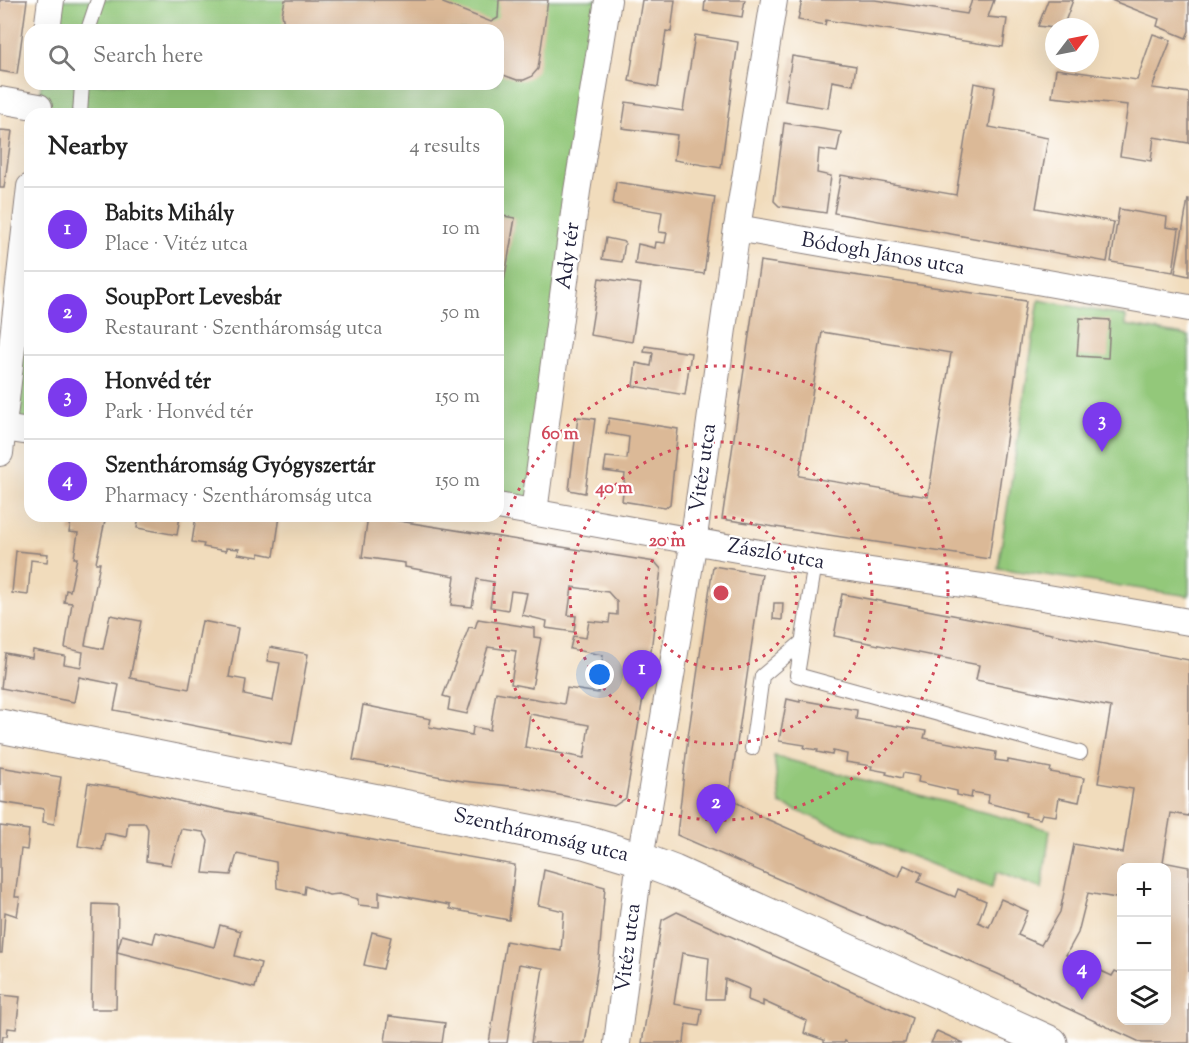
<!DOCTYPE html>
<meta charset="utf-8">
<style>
body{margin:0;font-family:"Sorts Mill Goudy",serif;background:#f2f2f2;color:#222}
.controls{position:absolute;right:18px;bottom:18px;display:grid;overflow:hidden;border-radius:12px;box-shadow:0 6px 24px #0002}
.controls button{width:54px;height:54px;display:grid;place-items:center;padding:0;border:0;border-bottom:2px solid #e0e0e0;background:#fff;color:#222;font:30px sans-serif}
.compass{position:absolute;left:1045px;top:18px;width:54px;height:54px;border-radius:50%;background:#fff;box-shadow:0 6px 24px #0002;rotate:58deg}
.you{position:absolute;left:600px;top:675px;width:21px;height:21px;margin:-15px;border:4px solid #fff;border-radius:50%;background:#1a73e8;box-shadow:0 0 0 9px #1a73e833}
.badge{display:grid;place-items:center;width:39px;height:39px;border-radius:50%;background:#7c3aed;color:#fff;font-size:20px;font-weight:700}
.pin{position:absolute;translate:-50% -50px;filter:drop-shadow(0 2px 3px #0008)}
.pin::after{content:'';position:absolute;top:32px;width:21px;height:18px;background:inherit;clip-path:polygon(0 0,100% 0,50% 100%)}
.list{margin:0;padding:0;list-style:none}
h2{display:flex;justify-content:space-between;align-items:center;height:78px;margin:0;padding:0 24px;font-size:26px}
h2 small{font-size:20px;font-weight:400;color:#767676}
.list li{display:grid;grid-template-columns:39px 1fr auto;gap:18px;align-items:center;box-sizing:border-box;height:84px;padding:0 24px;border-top:2px solid #e0e0e0}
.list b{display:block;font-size:22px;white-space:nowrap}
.list p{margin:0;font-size:20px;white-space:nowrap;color:#767676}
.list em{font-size:20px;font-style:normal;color:#767676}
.icon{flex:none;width:33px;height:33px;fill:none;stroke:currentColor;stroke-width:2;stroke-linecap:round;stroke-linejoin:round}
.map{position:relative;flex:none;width:1189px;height:1043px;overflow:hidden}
.search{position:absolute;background:#fff;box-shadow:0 6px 24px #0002;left:24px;top:24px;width:480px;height:66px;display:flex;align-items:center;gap:15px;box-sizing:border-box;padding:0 21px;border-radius:18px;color:#767676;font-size:22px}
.panel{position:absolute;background:#fff;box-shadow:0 6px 24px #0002;left:24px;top:108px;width:480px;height:414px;border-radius:18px}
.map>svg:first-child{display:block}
.green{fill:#93c87a;stroke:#5a755a;stroke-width:1.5}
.building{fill:#dbb997;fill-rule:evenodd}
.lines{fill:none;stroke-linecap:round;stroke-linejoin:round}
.lane-casing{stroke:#8a7f7c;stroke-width:16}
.street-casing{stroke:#8a7f7c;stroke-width:28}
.secondary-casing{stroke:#8a7f7c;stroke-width:35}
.lane{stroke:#fff;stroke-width:14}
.street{stroke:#fff;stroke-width:26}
.secondary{stroke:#fff;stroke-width:33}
.ring{fill:none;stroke:#d1495b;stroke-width:3;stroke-dasharray:3 6}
.labels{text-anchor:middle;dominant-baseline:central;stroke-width:4.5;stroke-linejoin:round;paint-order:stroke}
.street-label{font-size:21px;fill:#22223b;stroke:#fff}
.centre{fill:#d1495b;stroke:#fff;stroke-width:3}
.ring-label{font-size:18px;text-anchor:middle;font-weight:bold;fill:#d1495b;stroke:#fff;stroke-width:4.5;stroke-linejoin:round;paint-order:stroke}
</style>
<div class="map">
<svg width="1189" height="1043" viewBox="0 0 1189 1043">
<rect width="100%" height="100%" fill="#fff"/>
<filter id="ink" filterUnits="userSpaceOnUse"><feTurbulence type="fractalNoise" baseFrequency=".0167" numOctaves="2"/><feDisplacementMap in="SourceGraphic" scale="12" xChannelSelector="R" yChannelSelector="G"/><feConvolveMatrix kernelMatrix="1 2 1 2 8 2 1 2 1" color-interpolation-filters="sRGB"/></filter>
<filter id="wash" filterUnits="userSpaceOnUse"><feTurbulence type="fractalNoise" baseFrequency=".008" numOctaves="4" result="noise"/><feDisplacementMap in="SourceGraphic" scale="24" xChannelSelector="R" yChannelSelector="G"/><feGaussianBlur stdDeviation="1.35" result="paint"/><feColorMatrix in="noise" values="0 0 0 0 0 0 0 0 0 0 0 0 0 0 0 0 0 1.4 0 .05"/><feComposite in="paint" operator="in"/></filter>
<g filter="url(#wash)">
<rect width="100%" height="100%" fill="#f1dcbc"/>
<g class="green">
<polygon points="51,0 609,0 534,512 498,506 498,114 38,114 41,84 498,84 498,30 47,30"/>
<polygon points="30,187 30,432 3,428"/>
<polygon points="1039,300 1126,316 1126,325 1189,336 1189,596 998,568"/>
<polygon points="774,756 1050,830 1042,889 997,872 991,888 780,804"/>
</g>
<g id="blocks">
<g class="building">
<polygon points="0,0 27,0 17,74 0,71"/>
<polygon points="285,0 444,0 443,3 491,22 498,18 499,0 548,0 538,69 531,77 524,80 517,80 498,73 498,30 378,30 367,26 365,30 285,30 282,14"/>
<polygon points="642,0 675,0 671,32 666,31 658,87 629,81"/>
<polygon points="705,0 745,0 742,17 704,11"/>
<polygon points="802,0 875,0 967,14 972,0 994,0 988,17 1007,19 1003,47 826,20 825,25 798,20"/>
<polygon points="1048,0 1073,0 1063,27 1054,28 1038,26"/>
<polygon points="1111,0 1189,0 1189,31 1186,38 1157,26 1159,19"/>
<polygon points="1153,34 1171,40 1152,88 1189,93 1189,143 1154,137 1151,161 1120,156 1128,105 1052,97 1056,69 1137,80"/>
<polygon points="695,35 738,42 721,168 674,160 677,135 622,128 626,102 683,111"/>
<polygon points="792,56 856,66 853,85 832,81 828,108 785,101"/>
<polygon points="974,83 995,87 989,127 1048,138 1036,208 1114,222 1107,262 834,213 841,175 956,195"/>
<polygon points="784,123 841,132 837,152 819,149 817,173 831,176 826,213 779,206 774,201"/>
<polygon points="0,130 12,131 4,188 0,188"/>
<polygon points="616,182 715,197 704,274 635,264 638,244 655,248 656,242 665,243 667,233 659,232 662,212 613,204"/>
<polygon points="1188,199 1189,199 1189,276 1175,273"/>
<polygon points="1119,209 1167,217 1166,227 1179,229 1173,272 1111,262"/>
<polygon points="498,215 515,218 499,311 498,311"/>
<polygon points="606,238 625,242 622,262 602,259"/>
<path d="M760,261l266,40 -37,258 -267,-40zM822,332l129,21 -23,144 -129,-21z"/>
<polygon points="599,278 641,284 632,342 590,335"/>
<polygon points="1080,318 1110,320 1108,358 1077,356"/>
<polygon points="645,346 691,353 685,395 633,386 636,363 651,366 653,353 644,352"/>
<polygon points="578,417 595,419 585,493 569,490"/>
<polygon points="609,418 678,429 670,504 665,508 622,501 625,474 604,471 606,457 627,459 629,437 606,433"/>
<polygon points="72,516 106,516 96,563 100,563 85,645 103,649 110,615 141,621 130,678 189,689 202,621 238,628 229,677 246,680 244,695 273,701 280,663 267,661 270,647 308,654 292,745 114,710 119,685 79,677 74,702 1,688 5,653 32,658 33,650 65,656 64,664 81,667 83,652 65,648 72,603 64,602 66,590 70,591 77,558 74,558 78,533 69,532"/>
<polygon points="139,516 180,516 177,535 137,528"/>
<polygon points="196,516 280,516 274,556 259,553 259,557 238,554 239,549 226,548 226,551 203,547 204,544 192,542"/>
<path d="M368,516l287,46 6,7 -10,82 -25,147 -12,8 -95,-19 -56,-6 -110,-21 10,-55 68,14 -2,8 43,8 1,-8 17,3 6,-38 68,12 3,-16 31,5 5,-38 -33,-6 3,-13 13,2 3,-17 20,2 1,-9 7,1v-13l-9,-10 -36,-5 -4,28 8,1 -2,16 -28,-4 1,-7 -25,-6 5,-22 -16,-2 -3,19 -18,-3 4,-25 -17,-3 -5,28 -21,-2 4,-29 -50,-9v-4l-43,-6zM530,714l59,11 -5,33 -59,-11z"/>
<polygon points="16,551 48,554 47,562 31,560 28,595 12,593"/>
<path d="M713,566l49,8 -33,224 33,19 137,60 5,-12 18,8 -4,9 37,15 3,-8 28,12 -8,21 11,5 12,-28 27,12 -10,24 23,10 19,-33 14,-68 49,9 10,-64 -35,-6 13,-76 -135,-27 3,-15 -145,-29 8,-42 347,66v156l-18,-3 -8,49 26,5v176h-47l-97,-45 -45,-23 -323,-140 11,-98zM1122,867h45l-1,153h-44v-46l-7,-3 -3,5 -46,-21 12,-22 10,-40 34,6z"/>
<polygon points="774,603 783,603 782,620 773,619"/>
<polygon points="478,619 534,628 534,637 541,638 532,688 511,684 516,651 488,647 467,714 448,710 450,698 443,696 469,627 475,628"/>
<polygon points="787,699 800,702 800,700 857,710 856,719 926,731 924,738 996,752 995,760 1008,762 1008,760 1051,768 1050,772 1084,778 1079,802 1059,798 1056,816 1042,814 1040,819 1025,816 1026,813 988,803 989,795 972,792 971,798 957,795 957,791 918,782 919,776 903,773 902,778 886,774 887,772 871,769 872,766 846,762 847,754 833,751 832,755 817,752 818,750 804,748 805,745 779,741"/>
<polygon points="0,767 61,777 54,824 43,822 44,809 0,802"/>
<polygon points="88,783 133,790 187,803 383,842 515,865 509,920 450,909 450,905 379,892 379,907 358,905 358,899 339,894 329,895 305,886 304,894 277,888 276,862 237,854 231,875 203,873 208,841 203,832 181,829 171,865 146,861 148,829 145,823 128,823 126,837 105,833 102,850 78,846"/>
<polygon points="0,826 29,830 27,850 21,849 15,897 20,897 17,916 5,912 2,953 0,953"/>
<polygon points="544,870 605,887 599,958 585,1043 531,1043 543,968 519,964 507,1043 489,1043 506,941 561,951 564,911 538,905"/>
<polygon points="93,904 118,905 116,1009 91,1009"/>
<polygon points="677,912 912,1018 905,1043 848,1043 844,1041 844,1043 824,1043 824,1040 804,1033 807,1021 763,1001 763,1006 748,1000 749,989 725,979 723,999 706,999 709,958 682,953 674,1004 702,1009 699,1026 686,1024 684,1043 642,1043 662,920"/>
<polygon points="220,925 241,931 235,956 261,963 255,988 117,952 122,935 153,943 156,932 214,947"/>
<polygon points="372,932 391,937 383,969 364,965"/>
<polygon points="1,995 20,997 16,1029 8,1028 7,1036 3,1036 2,1043 0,1043"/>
<polygon points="389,1016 445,1023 442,1043 385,1041"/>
<polygon points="937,1031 964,1043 931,1043"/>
</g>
</g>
</g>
<g filter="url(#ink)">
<use href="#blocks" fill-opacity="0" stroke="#8a7f7c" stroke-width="1.5"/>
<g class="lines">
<g class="lane-casing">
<g id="lane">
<polyline points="88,30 98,0"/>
<polyline points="80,114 82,84"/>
<polyline points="815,563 797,675 1080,753"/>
<polyline points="752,748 762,676 802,642"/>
</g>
</g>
<g class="street-casing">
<g id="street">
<polyline points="47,30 51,0"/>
<polyline points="0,100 39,107"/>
<polyline points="737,228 1189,308"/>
<polyline points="3,428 30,432"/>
<polyline points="0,453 30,187"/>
<polyline points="498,506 815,563 983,587 1189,622"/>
<polyline points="534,512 577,191 608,0"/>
<polyline points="617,1043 640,859 691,558 737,228 774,0"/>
</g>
</g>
<g class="secondary-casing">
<polyline id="secondary" points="0,726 584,842 640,859 674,872 1051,1043"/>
</g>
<use href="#lane" class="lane"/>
<use href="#street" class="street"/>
<use href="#secondary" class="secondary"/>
</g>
</g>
<g class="ring">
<circle cx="721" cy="593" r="76"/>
<circle cx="721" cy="593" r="151"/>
<circle cx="721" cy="593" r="227"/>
</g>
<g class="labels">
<g class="street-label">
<text transform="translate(883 255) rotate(10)">Bódogh János utca</text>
<text transform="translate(569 256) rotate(-82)">Ady tér</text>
<text transform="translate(704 468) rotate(-82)">Vitéz utca</text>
<text transform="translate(776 555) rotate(10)">Zászló utca</text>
<text transform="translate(541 836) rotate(13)">Szentháromság utca</text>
<text transform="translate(629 948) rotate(-83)">Vitéz utca</text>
</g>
</g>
<circle cx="721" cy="593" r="9" class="centre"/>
<g class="ring-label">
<text x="560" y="439">60 m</text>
<text x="614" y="493">40 m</text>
<text x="667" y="546">20 m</text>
</g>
</svg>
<div class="controls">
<button>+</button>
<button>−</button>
<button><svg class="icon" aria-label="layers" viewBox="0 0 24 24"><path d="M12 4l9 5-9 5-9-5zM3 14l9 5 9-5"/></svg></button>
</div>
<svg class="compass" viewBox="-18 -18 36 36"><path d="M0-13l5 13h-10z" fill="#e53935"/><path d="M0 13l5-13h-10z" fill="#767676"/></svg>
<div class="you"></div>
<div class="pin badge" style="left:642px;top:700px">1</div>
<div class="pin badge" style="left:716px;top:834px">2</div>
<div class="pin badge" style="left:1102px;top:452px">3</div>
<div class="pin badge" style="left:1082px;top:1000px">4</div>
<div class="search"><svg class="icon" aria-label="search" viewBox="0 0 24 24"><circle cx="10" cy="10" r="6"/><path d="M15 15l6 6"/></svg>Search here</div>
<section class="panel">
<h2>Nearby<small>4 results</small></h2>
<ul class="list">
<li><span class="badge">1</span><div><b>Babits Mihály</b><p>Place · Vitéz utca</p></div><em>10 m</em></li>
<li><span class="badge">2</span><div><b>SoupPort Levesbár</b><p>Restaurant · Szentháromság utca</p></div><em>50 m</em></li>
<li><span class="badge">3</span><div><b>Honvéd tér</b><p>Park · Honvéd tér</p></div><em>150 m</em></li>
<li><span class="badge">4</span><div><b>Szentháromság Gyógyszertár</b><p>Pharmacy · Szentháromság utca</p></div><em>150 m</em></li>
</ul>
</section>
</div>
